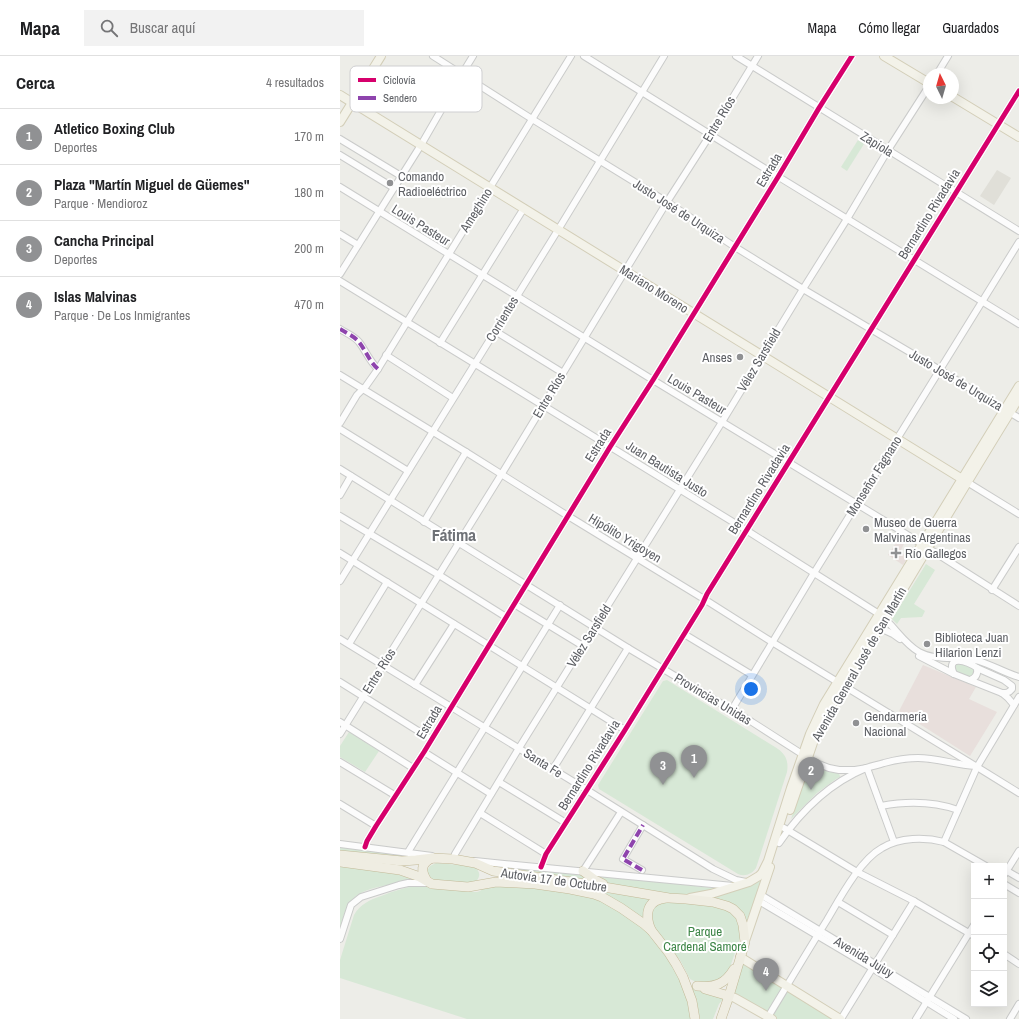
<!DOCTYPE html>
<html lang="es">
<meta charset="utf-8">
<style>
body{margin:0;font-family:"Archivo Narrow",sans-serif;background:#f2f2f2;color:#202124}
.controls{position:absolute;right:12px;bottom:12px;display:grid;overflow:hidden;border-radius:0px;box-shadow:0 4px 16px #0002}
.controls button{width:36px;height:36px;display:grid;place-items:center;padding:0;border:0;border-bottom:1px solid #e0e0e0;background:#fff;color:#202124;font:20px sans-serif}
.compass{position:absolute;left:583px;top:12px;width:36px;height:36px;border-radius:50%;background:#fff;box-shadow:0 4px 16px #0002;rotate:355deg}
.you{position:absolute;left:411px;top:633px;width:14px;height:14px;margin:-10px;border:3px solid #fff;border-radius:50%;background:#1a73e8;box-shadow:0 0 0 6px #1a73e833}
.badge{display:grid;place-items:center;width:26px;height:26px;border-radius:50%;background:#909193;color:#fff;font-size:13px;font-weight:700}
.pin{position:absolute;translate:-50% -33px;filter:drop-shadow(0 1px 2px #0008)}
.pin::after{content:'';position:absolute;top:21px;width:14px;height:12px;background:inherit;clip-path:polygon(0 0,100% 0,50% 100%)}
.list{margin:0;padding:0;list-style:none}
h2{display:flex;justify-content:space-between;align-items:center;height:52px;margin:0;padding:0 16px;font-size:17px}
h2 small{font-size:13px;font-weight:400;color:#757577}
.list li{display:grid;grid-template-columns:26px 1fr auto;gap:12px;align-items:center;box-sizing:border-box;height:56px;padding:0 16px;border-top:1px solid #e0e0e0}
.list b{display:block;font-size:15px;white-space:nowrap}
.list p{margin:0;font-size:13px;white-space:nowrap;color:#757577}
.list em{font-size:13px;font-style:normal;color:#757577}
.icon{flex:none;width:22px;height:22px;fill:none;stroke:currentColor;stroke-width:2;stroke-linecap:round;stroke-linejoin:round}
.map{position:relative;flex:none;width:679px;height:963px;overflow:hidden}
header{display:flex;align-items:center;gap:24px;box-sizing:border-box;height:56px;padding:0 20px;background:#fff;border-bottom:1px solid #e0e0e0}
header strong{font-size:19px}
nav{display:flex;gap:22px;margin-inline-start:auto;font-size:14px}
.search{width:280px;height:36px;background:#f2f2f2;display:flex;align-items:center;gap:10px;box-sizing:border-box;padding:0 14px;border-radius:0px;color:#757577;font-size:15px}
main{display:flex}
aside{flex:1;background:#fff}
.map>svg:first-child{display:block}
.education{fill:#e0dfd8}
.medical{fill:#e8dfdc}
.green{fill:#d7e8d6}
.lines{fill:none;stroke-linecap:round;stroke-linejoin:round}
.minor-casing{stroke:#cacbca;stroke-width:8}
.major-casing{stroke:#d3ceb8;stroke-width:10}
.highway-casing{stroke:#c2b997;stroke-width:10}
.minor{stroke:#fcfcfc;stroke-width:6}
.major{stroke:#f3f2e9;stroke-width:8}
.highway{stroke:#efede2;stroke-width:9}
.quiet{stroke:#8e44ad;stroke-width:4;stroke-dasharray:8 4;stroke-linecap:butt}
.cycleway-casing{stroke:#fff;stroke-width:8}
.cycleway{stroke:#d6006c;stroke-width:5}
.poi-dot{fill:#909193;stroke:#fff;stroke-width:1.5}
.labels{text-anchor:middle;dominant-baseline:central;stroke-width:4;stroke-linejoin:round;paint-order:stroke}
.street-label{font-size:13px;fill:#5e6065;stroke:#fff}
.poi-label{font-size:13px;fill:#5e6065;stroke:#fff;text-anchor:start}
.park-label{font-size:13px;fill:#3d8547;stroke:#fff}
.district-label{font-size:17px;font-weight:bold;fill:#6f7277;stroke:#fff}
.key{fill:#fff;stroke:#cfcfd1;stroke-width:1}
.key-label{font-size:11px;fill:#5e6065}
</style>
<header>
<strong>Mapa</strong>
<div class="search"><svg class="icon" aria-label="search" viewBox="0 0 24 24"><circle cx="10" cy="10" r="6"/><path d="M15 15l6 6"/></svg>Buscar aquí</div>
<nav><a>Mapa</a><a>Cómo llegar</a><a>Guardados</a></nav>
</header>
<main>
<aside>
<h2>Cerca<small>4 resultados</small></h2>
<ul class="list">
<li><span class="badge">1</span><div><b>Atletico Boxing Club</b><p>Deportes</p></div><em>170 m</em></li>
<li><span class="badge">2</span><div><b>Plaza &quot;Martín Miguel de Güemes&quot;</b><p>Parque · Mendioroz</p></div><em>180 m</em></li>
<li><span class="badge">3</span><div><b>Cancha Principal</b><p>Deportes</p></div><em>200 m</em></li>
<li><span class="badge">4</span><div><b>Islas Malvinas</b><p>Parque · De Los Inmigrantes</p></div><em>470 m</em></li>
</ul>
</aside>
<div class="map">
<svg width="679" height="963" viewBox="0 0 679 963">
<rect width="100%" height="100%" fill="#edede8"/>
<polygon class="education" points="657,114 671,122 654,149 640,140"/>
<g class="medical">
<polygon points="558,484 564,488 560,496 568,501 563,509 548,499"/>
<polygon points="583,609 636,631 629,643 657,656 630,700 559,655"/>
</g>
<g class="green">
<polygon points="518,84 524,88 507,115 501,111"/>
<polygon points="586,508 595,514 574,548 585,555 582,561 561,562 557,568 552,563"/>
<polygon points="619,606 635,612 635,618 630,622 615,616 614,612 615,609"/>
<path d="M327,624l108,67c10,6 14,13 12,25l-31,96c-4,6 -11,9 -18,6l-139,-85 -1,-4 65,-104z"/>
<polygon points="9,676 39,695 25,716 0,701 0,690"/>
<polygon points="470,710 486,715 498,716 500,720 500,721 496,723 477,737 451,763 468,711"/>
<polygon points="0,790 85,800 72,803 0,796"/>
<polygon points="139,806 243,817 253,825 155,814"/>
<path d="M96,807l36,3c10,5 9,12 1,18l-39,-3 -5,-4 -2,-6 3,-5z"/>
<path d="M0,810l56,8 15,5v1c-20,7 -52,4 -64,27 -3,6 -5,14 -7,20z"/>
<polygon points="249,818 381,833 339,840 275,831"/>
<polygon points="423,822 407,873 404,862 367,843 393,835"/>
<path d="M154,829l67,5 33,8 12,6 13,7 31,23 24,33 15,36 4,16h-226l-127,-41v-18l14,-45c6,-11 16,-15 27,-19 13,-5 26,-10 41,-10 19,0 37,6 55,6l3,-1 3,-3z"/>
<polygon points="253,835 316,843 304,866"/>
<path d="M323,846c15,1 67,2 75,15 2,5 3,16 2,21l-12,35 -10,8 -20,2 -8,-4 -10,-19 -9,-11 -17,-20 -3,-17 5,-6z"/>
<polygon points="401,904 443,931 428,957 393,938"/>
<polygon points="351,930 361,934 385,941 379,948 373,963 360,963 357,948"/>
<polygon points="447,934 497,963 437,963 433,960 432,959"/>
</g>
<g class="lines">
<g class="minor-casing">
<g id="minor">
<polyline points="93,0 192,63 327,146 395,191 463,233 600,314 679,362"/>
<path d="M244,0c57,35 114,71 172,107 87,54 175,107 263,161"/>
<polyline points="396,0 679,175"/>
<polyline points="597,18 608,0"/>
<polyline points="0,83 61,120"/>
<polyline points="0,99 54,132"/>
<polyline points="0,131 313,324 558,473 679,550"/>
<polyline points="0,178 18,189"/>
<polyline points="0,218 81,89 122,18 133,0"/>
<path d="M0,225l406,249 133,84c15,11 24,29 40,38 18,10 41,3 60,9 13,4 26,12 40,16"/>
<path d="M0,273c6,4 14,7 19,13 7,9 10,19 19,27"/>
<polyline points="155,275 223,317"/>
<polyline points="100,287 184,152"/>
<polyline points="46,299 113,342"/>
<polyline points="0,319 126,396 228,460 364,543 432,586 637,711 679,737"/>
<polyline points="0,367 17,339 26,330 38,313 231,0"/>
<polyline points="0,373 68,415"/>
<polyline points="0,413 288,592 412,666 476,707 489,712 499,714 515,714 527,712"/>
<polyline points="627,426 679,458"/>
<polyline points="0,439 11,420"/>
<polyline points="0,460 99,519 166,561"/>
<polyline points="84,466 126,396"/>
<polyline points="0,497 285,674"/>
<polyline points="0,525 218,174 324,0"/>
<polyline points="652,534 679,491"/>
<polyline points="174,548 243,590"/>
<polyline points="540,572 553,578 560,583"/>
<polyline points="344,578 412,619"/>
<polyline points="0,583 247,734 373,813 396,824 406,826"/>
<polyline points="9,588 47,526"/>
<polyline points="579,600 614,618 662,637 668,642 674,649"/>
<path d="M637,612l27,12 8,6v3c-3,4 -6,4 -10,4"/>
<path d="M614,618c-9,-19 13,-14 23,-6 1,6 -1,10 -7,12"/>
<polyline points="0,626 91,683"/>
<polyline points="75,629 114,568"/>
<polyline points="391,655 474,517 679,186"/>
<polyline points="0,666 73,712"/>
<polyline points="0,678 161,419 327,146 370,79 418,0"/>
<polyline points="84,696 151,738"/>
<polyline points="0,706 56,740"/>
<polyline points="527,712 554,786"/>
<polyline points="213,713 288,592"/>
<polyline points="159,726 226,767"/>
<polyline points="0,748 36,770"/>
<path d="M541,750c27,-5 51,-5 77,4"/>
<polyline points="140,757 206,798"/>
<polyline points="444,772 517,816 574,845 634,880"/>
<polyline points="604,786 637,711 679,641"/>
<path d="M439,787c22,-32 51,-60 87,-75 6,-2 12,-3 18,-5 11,-3 22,-5 34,-5 19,0 38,7 57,8"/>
<polyline points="0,788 92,800"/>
<polyline points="25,791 27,785 36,770 84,696 270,391 313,324 438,121 479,52 512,0"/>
<polyline points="68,796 220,549"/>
<polyline points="113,803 115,798 179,692 382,366 463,233 507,163 548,94 589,30"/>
<polyline points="135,805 164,808 393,830"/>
<polyline points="201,811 206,798 285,674 362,549 367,538 679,35"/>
<polyline points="302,814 283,803 303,769"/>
<polyline points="243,815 281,756"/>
<polyline points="667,815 679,822"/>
<polyline points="664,819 679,795"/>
<polyline points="664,828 679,837"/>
<polyline points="421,839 626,963"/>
<polyline points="419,845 532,912 614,963"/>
<polyline points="498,846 553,879"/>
<polyline points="0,883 11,849 21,841 59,829 68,827 88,827"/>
<polyline points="664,898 679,908"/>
<path d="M428,961c20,-33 39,-65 59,-97 13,-22 33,-60 55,-72 18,-11 43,-11 62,-6l42,24"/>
<polyline points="501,963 574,845"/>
<polyline points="576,963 634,869"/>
<polyline points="670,963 679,948"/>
</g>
</g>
<g class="major-casing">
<g id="major">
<polyline points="544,0 589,27"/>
<polyline points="0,39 627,426"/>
<polyline points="613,41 679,81"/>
<polyline points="0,66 41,0"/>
<path d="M450,754l25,-73c19,-42 48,-81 72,-121 44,-73 87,-146 132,-218"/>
<polyline points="350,842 371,838 409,826 419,820 422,817 428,805 451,732 470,678 484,648 679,330"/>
<polyline points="405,885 430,811"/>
<polyline points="400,901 500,963"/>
<polyline points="389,940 395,942 432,963"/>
</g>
</g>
<g class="highway-casing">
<g id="highway">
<polyline points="0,799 62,805 76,804 93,802 113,803 135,807 153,815 246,828 329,842 346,843 373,846 387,850 393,853 400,860 403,869 405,886 389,940 381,963"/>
<polyline points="0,806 60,814 80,821 92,828 128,831 156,826 195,828 230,833 254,838 262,841 281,852 304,868 311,874 329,897 336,908 343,921 352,945 355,963"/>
<polyline points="243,815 255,824 263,828"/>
<path d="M87,825c-6,-10 -7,-17 5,-23"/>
<path d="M311,874c-7,-16 -4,-30 15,-32"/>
<path d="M357,930c18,2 28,-2 37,-17"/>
<polyline points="365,933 389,940"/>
</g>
</g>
<use href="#minor" class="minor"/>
<use href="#major" class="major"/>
<use href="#highway" class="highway"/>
<g class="quiet">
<path d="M0,273c6,4 14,7 19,13 7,9 10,19 19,27"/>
<polyline points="302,814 283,803 303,769"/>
</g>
<g class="cycleway-casing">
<g id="cycleway">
<polyline points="25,791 27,785 36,770 84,696 270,391 313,324 438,121 479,52 512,0"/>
<polyline points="201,811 206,798 285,674 362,549 367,538 679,35"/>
</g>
</g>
<use href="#cycleway" class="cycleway"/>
</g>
<g class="poi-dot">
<circle cx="50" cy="127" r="4"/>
<circle cx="400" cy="301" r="4"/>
<circle cx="526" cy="473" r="4"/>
<path d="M554 491h4v4h4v4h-4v4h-4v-4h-4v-4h4z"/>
<circle cx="587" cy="588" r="4"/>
<circle cx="516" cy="667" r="4"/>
</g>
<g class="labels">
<g class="street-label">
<text transform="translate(379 63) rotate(-59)">Entre Ríos</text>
<text transform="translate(537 88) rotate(32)">Zapiola</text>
<text transform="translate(429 114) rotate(-59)">Estrada</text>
<text transform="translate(136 154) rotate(-58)">Ameghino</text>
<text transform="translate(339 155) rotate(33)">Justo José de Urquiza</text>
<text transform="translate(589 158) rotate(-58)">Bernardino Rivadavia</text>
<text transform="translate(81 169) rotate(32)">Louis Pasteur</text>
<text transform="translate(314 233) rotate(32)">Mariano Moreno</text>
<text transform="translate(162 263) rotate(-59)">Corrientes</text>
<text transform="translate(419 304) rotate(-59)">Vélez Sarsfield</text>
<text transform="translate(616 324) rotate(31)">Justo José de Urquiza</text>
<text transform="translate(357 338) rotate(31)">Louis Pasteur</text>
<text transform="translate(209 339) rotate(-59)">Entre Ríos</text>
<text transform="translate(258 389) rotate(-58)">Estrada</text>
<text transform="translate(327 413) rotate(32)">Juan Bautista Justo</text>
<text transform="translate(534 420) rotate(-58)">Monseñor Fagnano</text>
<text transform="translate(419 433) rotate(-58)">Bernardino Rivadavia</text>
<text transform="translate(285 482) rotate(31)">Hipólito Yrigoyen</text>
<text transform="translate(249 580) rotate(-58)">Vélez Sarsfield</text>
<text transform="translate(519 608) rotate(-60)">Avenida General José de San Martín</text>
<text transform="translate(39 615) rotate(-58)">Entre Ríos</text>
<text transform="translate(373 643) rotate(31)">Provincias Unidas</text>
<text transform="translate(89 666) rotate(-59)">Estrada</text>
<text transform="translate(203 707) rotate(32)">Santa Fe</text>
<text transform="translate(249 709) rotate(-58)">Bernardino Rivadavia</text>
<text transform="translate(214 824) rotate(8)">Autovía 17 de Octubre</text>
<text transform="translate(524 901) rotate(31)">Avenida Jujuy</text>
</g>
<g class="poi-label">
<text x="58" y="120">Comando<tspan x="58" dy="15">Radioeléctrico</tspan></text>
<text x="392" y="301" text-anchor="end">Anses</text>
<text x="534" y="466">Museo de Guerra<tspan x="534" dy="15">Malvinas Argentinas</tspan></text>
<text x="565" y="497">Río Gallegos</text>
<text x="595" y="581">Biblioteca Juan<tspan x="595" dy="15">Hilarion Lenzi</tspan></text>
<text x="524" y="660">Gendarmería<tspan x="524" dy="15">Nacional</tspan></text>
</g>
<g class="park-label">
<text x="365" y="875">Parque<tspan x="365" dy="15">Cardenal Samoré</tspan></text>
</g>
<g class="district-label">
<text x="114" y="478">Fátima</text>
</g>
</g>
<rect x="10" y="10" width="132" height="46" rx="6" class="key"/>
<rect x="18" y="22" width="18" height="4" fill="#d6006c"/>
<rect x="18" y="40" width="18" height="4" fill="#8e44ad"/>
<g class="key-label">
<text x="43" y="28">Ciclovía</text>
<text x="43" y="46">Sendero</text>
</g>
</svg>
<div class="controls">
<button>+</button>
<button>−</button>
<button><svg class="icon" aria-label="locate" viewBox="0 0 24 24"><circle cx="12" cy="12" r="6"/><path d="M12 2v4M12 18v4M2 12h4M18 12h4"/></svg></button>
<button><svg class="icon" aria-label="layers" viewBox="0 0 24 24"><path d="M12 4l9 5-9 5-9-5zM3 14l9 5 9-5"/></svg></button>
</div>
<svg class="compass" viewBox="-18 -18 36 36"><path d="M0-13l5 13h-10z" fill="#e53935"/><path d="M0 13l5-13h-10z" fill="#757577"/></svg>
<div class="you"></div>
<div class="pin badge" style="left:354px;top:722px">1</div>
<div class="pin badge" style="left:471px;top:734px">2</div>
<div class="pin badge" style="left:323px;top:729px">3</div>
<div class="pin badge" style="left:426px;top:935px">4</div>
</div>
</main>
